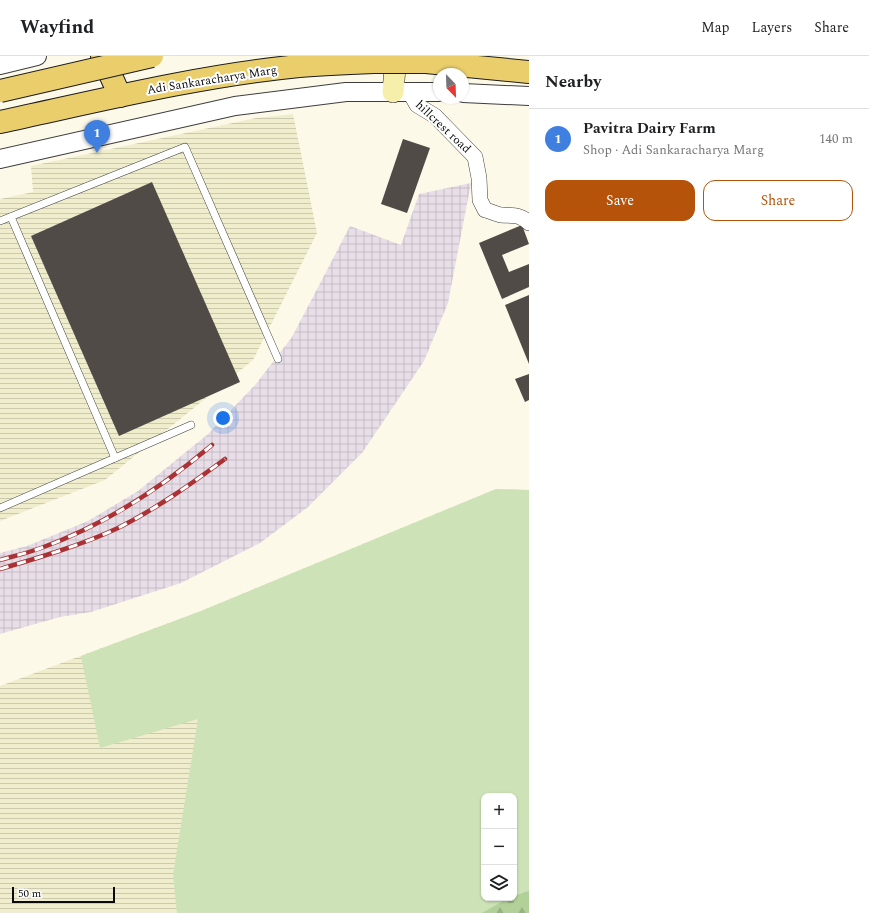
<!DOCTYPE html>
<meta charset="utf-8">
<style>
body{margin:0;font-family:Spectral,serif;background:#f2f2f2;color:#202124}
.controls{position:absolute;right:12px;bottom:12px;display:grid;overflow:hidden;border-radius:8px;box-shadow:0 1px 3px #0004}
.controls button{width:36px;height:36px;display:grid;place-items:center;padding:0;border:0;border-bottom:1px solid #e0e0e0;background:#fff;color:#202124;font:20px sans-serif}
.compass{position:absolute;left:433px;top:12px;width:36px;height:36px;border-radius:50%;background:#fff;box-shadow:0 1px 3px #0004;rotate:157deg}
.scale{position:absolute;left:12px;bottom:10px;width:103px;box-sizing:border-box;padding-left:4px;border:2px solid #0a0a0a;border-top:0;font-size:11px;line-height:14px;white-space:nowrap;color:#0a0a0a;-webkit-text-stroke:3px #fff;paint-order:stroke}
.you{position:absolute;left:223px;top:362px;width:14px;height:14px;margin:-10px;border:3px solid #fff;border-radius:50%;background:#1a73e8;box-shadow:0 0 0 6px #1a73e833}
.badge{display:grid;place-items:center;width:26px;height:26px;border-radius:50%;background:#b45309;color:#fff;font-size:13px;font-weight:700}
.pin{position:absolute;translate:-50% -33px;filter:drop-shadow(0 1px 2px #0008)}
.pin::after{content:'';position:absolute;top:21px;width:14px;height:12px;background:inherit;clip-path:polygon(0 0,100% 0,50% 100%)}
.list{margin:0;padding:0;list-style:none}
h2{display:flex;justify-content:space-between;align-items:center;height:52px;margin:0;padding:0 16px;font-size:17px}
h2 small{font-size:13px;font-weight:400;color:#757577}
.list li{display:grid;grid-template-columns:26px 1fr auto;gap:12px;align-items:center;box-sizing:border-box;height:60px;padding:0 16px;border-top:1px solid #e0e0e0}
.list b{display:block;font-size:15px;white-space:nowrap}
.list p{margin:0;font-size:13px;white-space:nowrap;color:#757577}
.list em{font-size:13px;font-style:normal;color:#757577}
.actions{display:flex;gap:8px;padding:12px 16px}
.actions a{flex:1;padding:9px 0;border:1px solid #b45309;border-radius:12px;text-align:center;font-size:14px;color:#b45309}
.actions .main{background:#b45309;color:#fff}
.icon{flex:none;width:22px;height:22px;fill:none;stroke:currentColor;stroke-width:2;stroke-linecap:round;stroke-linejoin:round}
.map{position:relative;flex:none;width:529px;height:857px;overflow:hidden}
header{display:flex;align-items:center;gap:24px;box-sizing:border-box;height:56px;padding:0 20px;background:#fff;border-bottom:1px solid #e0e0e0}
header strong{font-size:19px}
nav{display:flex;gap:22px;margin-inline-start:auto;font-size:14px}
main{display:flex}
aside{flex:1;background:#fff}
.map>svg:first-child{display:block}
.industrial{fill:url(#industrial-grid)}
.farmland{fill:url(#farmland-rules);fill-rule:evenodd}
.grass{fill:#cde3b7;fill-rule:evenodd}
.forest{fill:url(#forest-firs)}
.building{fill:#514b48}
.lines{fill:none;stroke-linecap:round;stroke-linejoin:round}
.service-casing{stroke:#3d3d3d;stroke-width:8}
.minor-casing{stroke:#3d3d3d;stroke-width:16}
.tertiary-casing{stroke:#3d3d3d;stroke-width:20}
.secondary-casing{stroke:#2c2c2c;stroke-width:22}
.primary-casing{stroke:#1b1b1b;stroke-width:24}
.service{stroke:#fff;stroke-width:7}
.minor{stroke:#fff;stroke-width:15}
.tertiary{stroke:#fff;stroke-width:18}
.secondary{stroke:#f6efab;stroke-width:21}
.primary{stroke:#eace6c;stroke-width:22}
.rail-casing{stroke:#aa3235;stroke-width:4.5}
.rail{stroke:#fff;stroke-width:3;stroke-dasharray:9;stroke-linecap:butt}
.primary-bridge-casing{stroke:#1b1b1b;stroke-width:24;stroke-linecap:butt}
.primary-bridge{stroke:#eace6c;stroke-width:22}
.labels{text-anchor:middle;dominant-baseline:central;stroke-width:4;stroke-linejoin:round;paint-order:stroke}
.street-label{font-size:12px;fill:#0a0a0a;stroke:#fff}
</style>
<header>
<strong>Wayfind</strong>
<nav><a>Map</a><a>Layers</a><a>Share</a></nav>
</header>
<main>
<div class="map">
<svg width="529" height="857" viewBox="0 0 529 857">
<defs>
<pattern id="industrial-grid" width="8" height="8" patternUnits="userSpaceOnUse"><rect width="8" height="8" fill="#e7dee8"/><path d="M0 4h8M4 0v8" fill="none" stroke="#c5bdc6"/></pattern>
<pattern id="farmland-rules" width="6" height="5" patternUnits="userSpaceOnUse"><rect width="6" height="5" fill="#efedcc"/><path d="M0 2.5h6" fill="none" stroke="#cccaae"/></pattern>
<pattern id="forest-firs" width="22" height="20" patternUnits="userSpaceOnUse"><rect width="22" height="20" fill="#b1d198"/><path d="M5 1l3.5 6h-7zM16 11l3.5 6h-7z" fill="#97b282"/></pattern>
</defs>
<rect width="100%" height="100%" fill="#fdf9e9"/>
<polygon class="industrial" points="471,127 448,247 424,305 362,397 308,451 260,487 181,527 91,556 60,561 0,578 0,497 27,490 88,465 138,435 208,378 256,328 292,281 350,170 401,189 419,138"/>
<g class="farmland">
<polygon points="293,58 317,177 253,304 105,424 0,465 0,143 33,136 31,110 256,62"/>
<path d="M496,433l33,1v423h-529v-227l201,-75zM484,740h30v102h-30z"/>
</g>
<path class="grass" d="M496,433l33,1v423h-352l-4,-38 25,-156 -98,29 -19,-92 120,-45zM484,740h30v102h-30z"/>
<polygon class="forest" points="529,835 529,857 482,857 508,842 514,842 514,840"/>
<g class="building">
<polygon points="403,83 430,92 407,157 381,148"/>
<polygon points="152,126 240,326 119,380 31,180"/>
<polygon points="522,169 529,188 502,199 509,216 529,208 529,231 502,243 479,187"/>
<polygon points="529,239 529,308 505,249"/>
<polygon points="529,318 529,344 525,346 515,323"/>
</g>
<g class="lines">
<g class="service-casing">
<g id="service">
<polyline points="11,161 115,402"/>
<polyline points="0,165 185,91 278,303"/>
<polyline points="0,452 191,369"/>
</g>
</g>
<g class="minor-casing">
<path id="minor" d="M409,35l8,14 18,11 40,41 4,21 1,22 5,10c5,1 11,4 16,5 12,1 19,-1 28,8"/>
</g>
<g class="tertiary-casing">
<g id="tertiary">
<polyline points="0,9 37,0"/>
<polyline points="463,37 529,40"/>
<polyline points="0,103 235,50 346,36 439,36"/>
</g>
</g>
<g class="secondary-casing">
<polyline id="secondary" points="393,36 396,0"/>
</g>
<g class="primary-casing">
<g id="primary">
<polyline points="102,0 120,40"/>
<polyline points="426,6 529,16"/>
<path d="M0,66c98,-21 198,-46 299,-56 25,-2 50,-3 75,-4"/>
</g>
</g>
<use href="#service" class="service"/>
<use href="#minor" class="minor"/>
<use href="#tertiary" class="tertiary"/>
<use href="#secondary" class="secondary"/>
<use href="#primary" class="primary"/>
<g class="rail-casing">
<g id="rail">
<path d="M0,504c14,-4 28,-7 41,-12 64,-23 120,-60 171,-103"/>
<path d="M0,513c38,-11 82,-24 118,-41 38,-19 73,-44 107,-69"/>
</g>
</g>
<use href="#rail" class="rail"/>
<g class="primary-bridge-casing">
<g id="primary-bridge">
<polyline points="374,6 426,6"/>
<polyline points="0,35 152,0"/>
</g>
</g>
<use href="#primary-bridge" class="primary-bridge"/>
</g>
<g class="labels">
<g class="street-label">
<text transform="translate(212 24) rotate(-9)">Adi Sankaracharya Marg</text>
<text transform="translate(443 71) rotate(43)">hillcrest road</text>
</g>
</g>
</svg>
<div class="controls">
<button>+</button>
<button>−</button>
<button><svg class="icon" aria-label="layers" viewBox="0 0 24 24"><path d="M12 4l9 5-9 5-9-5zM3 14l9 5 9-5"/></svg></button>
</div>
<svg class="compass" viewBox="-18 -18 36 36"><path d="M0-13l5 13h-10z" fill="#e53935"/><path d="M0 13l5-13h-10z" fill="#757577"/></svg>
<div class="scale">50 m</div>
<div class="you"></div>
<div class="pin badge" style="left:97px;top:97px;background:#3f7fe0">1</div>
</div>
<aside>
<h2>Nearby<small></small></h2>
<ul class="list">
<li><span class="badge" style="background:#3f7fe0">1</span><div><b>Pavitra Dairy Farm</b><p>Shop · Adi Sankaracharya Marg</p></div><em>140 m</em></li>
</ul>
<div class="actions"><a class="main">Save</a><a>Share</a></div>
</aside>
</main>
